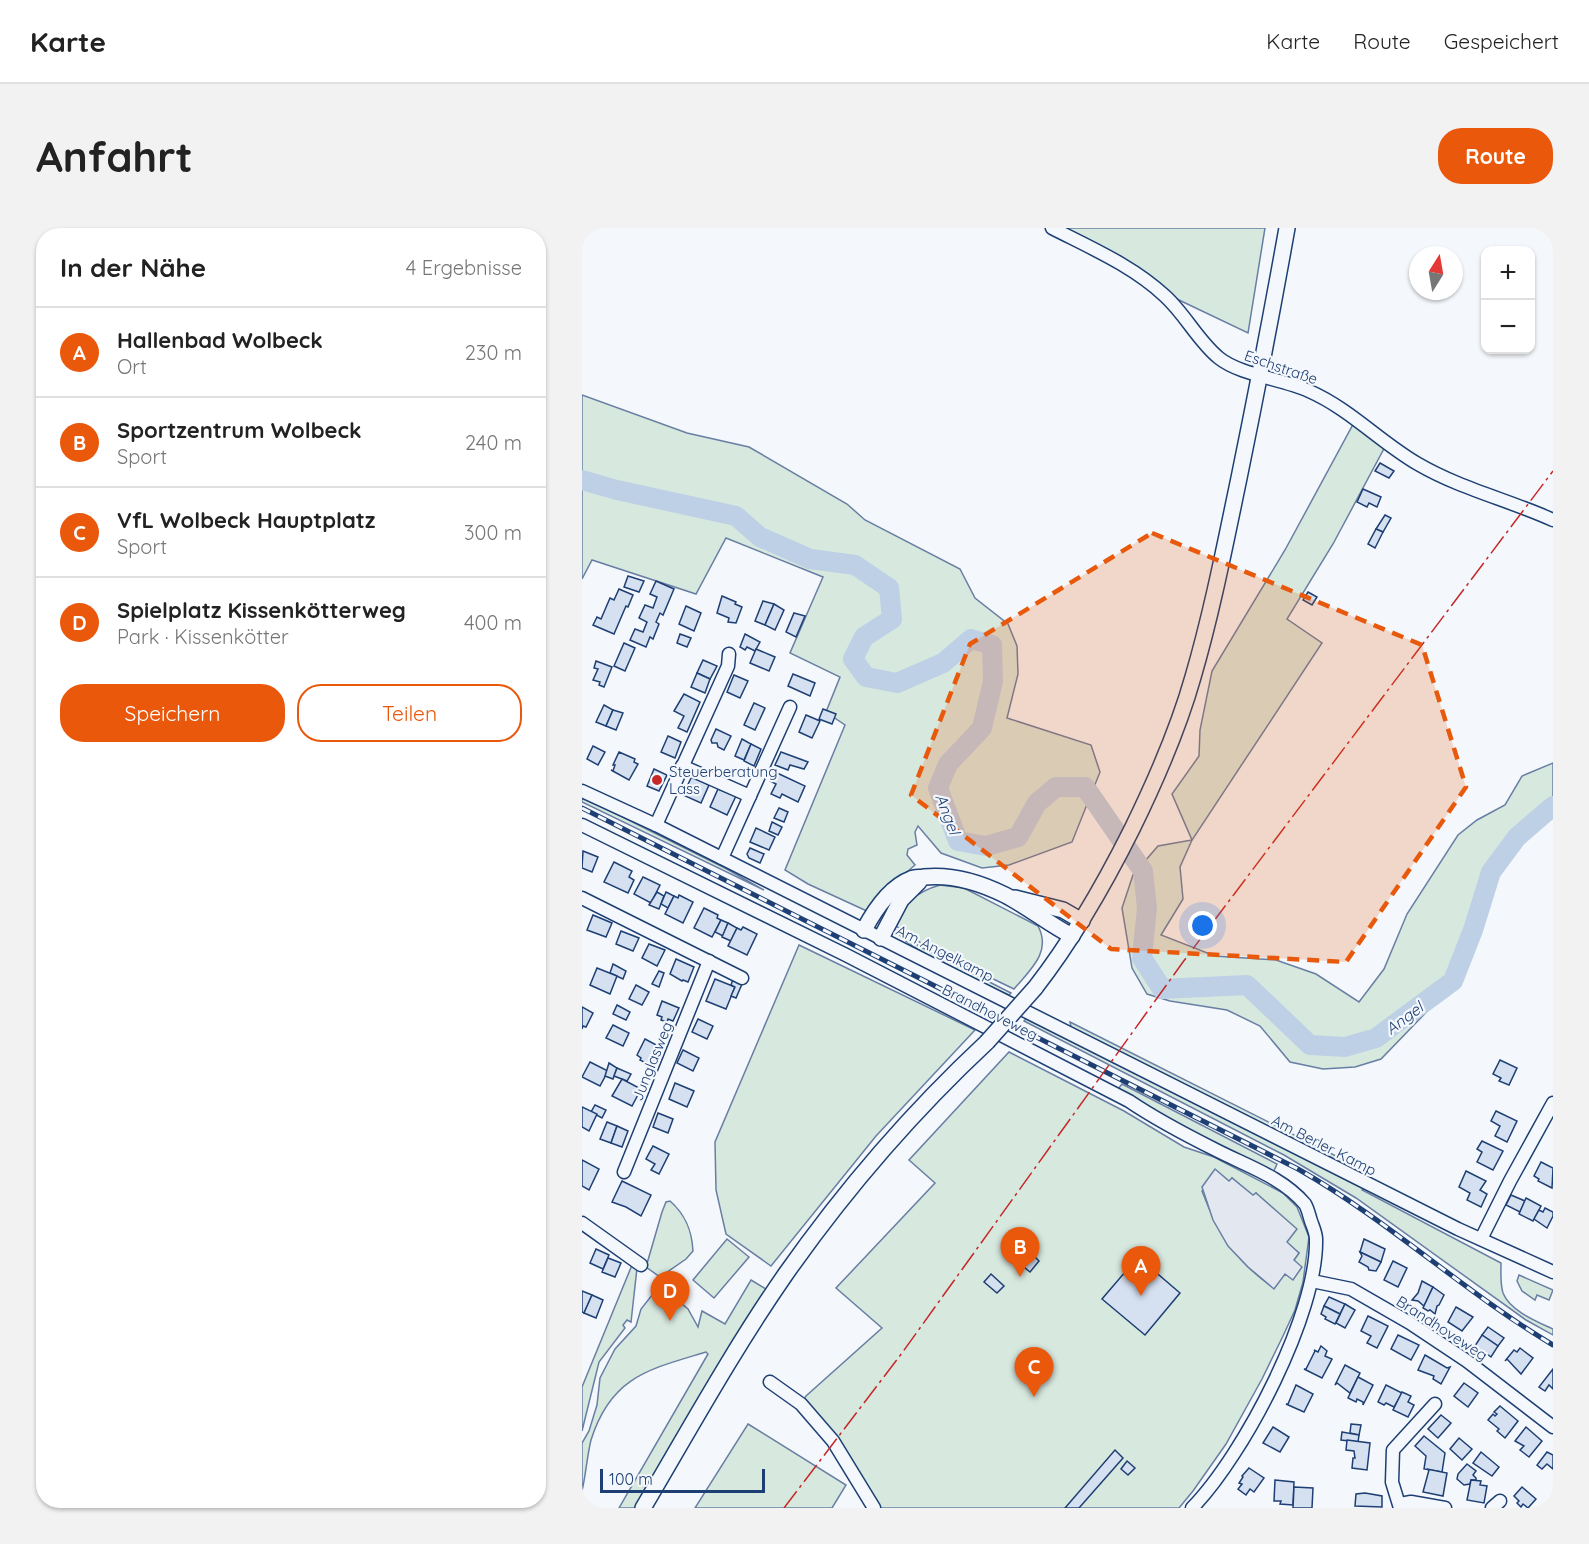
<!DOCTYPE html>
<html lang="de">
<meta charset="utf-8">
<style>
body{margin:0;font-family:Quicksand,sans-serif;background:#f2f2f2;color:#222}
.controls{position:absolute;right:18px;top:18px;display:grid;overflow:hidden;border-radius:12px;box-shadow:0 2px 4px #0004}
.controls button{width:54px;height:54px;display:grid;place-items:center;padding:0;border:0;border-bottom:2px solid #e0e0e0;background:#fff;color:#222;font:30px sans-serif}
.compass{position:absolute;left:827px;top:18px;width:54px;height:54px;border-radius:50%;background:#fff;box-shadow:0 2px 4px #0004;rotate:11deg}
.scale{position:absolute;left:18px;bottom:15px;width:165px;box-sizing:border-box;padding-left:6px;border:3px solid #1d3f73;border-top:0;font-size:16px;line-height:21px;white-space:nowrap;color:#1d3f73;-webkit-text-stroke:4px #f4f7fb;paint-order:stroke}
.you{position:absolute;left:621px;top:698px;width:21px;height:21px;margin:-15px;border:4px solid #fff;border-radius:50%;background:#1a73e8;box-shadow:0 0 0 9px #1a73e833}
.badge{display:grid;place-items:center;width:39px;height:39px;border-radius:50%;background:#ea580c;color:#fff;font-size:20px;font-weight:700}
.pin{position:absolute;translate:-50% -50px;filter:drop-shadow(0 2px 3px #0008)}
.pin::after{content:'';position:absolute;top:32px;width:21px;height:18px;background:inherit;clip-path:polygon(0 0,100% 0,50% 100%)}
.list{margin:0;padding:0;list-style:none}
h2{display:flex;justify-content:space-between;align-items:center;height:78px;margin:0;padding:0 24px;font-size:26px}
h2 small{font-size:20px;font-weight:400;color:#767676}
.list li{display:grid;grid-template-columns:39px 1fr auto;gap:18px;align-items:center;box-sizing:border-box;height:90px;padding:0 24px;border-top:2px solid #e0e0e0}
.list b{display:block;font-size:22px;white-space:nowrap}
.list p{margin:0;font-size:20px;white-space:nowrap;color:#767676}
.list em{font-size:20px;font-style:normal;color:#767676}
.actions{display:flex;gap:12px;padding:18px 24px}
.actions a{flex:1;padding:14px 0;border:2px solid #ea580c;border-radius:24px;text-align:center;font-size:21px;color:#ea580c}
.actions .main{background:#ea580c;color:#fff}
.map{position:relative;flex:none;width:971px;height:1280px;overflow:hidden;border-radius:24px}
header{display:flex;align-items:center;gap:36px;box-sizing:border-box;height:84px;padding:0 30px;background:#fff;border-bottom:2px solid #e0e0e0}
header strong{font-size:28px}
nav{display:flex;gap:33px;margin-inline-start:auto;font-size:21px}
.intro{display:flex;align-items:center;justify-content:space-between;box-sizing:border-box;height:144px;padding:0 36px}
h1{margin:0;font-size:42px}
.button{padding:15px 27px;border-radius:24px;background:#ea580c;color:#fff;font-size:21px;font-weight:700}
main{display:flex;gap:36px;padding:0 36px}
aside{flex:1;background:#fff;border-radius:24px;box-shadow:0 2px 4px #0004}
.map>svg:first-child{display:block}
.green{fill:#d7e8df;stroke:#687fa3;stroke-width:1.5;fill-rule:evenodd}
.parking{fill:#e3e8f0;stroke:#687fa3;stroke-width:1.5}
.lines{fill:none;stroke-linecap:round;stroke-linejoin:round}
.river{stroke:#bed0e5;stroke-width:20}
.building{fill:#d5e0f0;stroke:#1d3f73;stroke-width:1.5}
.minor-casing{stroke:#1d3f73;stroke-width:15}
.major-casing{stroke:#1d3f73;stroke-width:18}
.minor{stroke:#f4f7fb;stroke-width:12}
.major{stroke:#f4f7fb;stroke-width:15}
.rail-casing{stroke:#1d3f73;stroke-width:5}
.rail{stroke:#f4f7fb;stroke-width:3;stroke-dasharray:9;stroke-linecap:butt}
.major-bridge-casing{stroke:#1d3f73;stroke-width:18;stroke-linecap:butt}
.major-bridge{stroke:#f4f7fb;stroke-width:15}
.power{stroke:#c62828;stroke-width:1.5;stroke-dasharray:21 4.5 3 4.5;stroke-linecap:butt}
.marked{fill:#e8590c;fill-opacity:0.2;stroke:#e8590c;stroke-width:4.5;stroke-dasharray:12 8;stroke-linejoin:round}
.poi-dot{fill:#c62828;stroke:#f4f7fb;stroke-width:2}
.labels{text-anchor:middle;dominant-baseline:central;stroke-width:4.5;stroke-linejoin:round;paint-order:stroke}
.street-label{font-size:15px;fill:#1d3f73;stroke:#f4f7fb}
.poi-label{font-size:15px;fill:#1d3f73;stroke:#f4f7fb;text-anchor:start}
.water-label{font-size:16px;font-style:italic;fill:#1d3f73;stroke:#f4f7fb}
</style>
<header>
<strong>Karte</strong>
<nav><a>Karte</a><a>Route</a><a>Gespeichert</a></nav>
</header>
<div class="intro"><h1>Anfahrt</h1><a class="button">Route</a></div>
<main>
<aside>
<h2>In der Nähe<small>4 Ergebnisse</small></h2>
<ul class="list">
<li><span class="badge">A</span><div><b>Hallenbad Wolbeck</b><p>Ort</p></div><em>230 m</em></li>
<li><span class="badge">B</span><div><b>Sportzentrum Wolbeck</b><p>Sport</p></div><em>240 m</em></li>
<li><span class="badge">C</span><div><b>VfL Wolbeck Hauptplatz</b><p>Sport</p></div><em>300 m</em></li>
<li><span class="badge">D</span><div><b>Spielplatz Kissenkötterweg</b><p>Park · Kissenkötter</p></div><em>400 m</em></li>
</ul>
<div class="actions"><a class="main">Speichern</a><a>Teilen</a></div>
</aside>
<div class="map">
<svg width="971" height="1280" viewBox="0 0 971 1280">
<rect width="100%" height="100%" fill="#f4f7fb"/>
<g class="green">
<polygon points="479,0 683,0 666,105 597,72 550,37"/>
<polygon points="0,167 105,205 167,219 265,276 283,292 378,341 393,370 426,396 435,418 436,446 425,490 509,517 518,544 490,614 427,637 400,640 359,625 336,598 333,604 335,617 326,621 325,627 333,637 303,663 287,684 226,656 203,642 263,497 244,484 258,449 208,425 241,349 144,310 114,366 10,332 0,351"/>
<polygon points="774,191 805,215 751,316 705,391 740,415 610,612 598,639 601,671 579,707 633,728 694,732 734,746 777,774 802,741 825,686 876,607 895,592 923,577 940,548 971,535 971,578 935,609 909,644 891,702 871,753 858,770 799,831 773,839 741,841 708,834 678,798 645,782 588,773 565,766 550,740 540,680 551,647 576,618 610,612 590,566 617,528 618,502 630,443 703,322"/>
<polygon points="0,569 143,640 182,662 0,574"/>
<path d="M358,657l24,3 74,38c14,26 -8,44 -24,63l-87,-42 -31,-21c5,-23 23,-35 44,-41z"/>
<path d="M315,703l22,15 92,47 -2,2c-22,-10 -105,-46 -112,-64z"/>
<polygon points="217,717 393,802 294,908 189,1038 144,1006 134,962 133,914"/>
<path d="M444,791l337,169 -1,2 139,73c0,10 -1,20 2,30 7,18 35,29 50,36v6l-27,-15 -170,-122 -72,-43 -260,-134z"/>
<polygon points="488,794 764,933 762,936 489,799"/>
<path d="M427,824l115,59 60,36 30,10 69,36 14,14 12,30 -6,45 -8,28 -12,26 -21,43 -36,65 -33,47 -14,17h-305l-73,-104 5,-8 76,-68 -46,-40 99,-105 -26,-23zM633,942l15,12 2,-4 21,18 3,-3 30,49 13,11 -25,35c-38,-26 -56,-54 -72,-97z"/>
<polygon points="540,856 695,936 691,945 610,905 536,861"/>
<path d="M88,973c16,14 22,30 23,50l-7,8 -26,18 -14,-10 16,-55 4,-10z"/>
<polygon points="145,1011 167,1029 132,1070 111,1052"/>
<polygon points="50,1037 55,1040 49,1094 45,1092 41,1097 43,1100 17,1134 0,1203 0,1159"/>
<polygon points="937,1047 971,1062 967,1072 955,1067 953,1072 940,1063 935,1053"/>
<path d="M169,1052l15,9 -130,219h-17l89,-154 -2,-2c-56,17 -95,24 -115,88 -4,16 -5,34 -9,51v-48l7,-12 8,-26 3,-27 15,-29 21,-23 5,-17 19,-24 28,24 10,18 4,-16 23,13z"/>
<polygon points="166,1196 264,1257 250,1280 113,1280"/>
</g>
<polygon class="parking" points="633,941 647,953 650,950 671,967 674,965 715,1001 705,1014 717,1025 712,1032 720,1039 711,1052 703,1046 692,1061 666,1039 646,1018 631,992 620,959"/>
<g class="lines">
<polyline class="river" points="0,252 35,262 154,288 178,309 228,331 273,337 307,360 310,391 282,409 271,431 284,449 315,455 361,435 389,411 410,417 411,453 400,500 366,536 356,560 376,613 404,618 436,609 455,575 474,559 503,559 561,643 565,680 560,730 580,761 665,757 728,817 763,819 794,810 871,753 891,702 909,644 935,609 971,578"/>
</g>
<g class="building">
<polygon points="798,235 812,243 807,250 793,243"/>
<polygon points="781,261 799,269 795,279 787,275 785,279 775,274"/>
<polygon points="803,287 809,290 801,304 794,301"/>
<polygon points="794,301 801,304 793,320 786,316"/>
<polygon points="46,348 62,353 57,364 42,359"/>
<polygon points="74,353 92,361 81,387 78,385 74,394 77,396 71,411 68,409 64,419 48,412 53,401 61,404 65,394 57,390 63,377 71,380 75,369 68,366"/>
<polygon points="37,361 51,367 46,379 44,378 32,406 11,397 15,389 19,391 28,370 32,372"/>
<polygon points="726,364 735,369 730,377 721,372"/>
<polygon points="140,368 154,374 153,376 160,379 154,395 146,394 147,390 135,385"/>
<polygon points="181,373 192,376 183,397 173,393"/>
<polygon points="192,376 202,382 193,402 183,397"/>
<polygon points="104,378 119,385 112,403 97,396"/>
<polygon points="212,385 223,388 214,409 204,404"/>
<polygon points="98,406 109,410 105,419 95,415"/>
<polygon points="163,406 178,414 173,423 165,419 163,422 158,419"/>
<polygon points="42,415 53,420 43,443 32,438"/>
<polygon points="174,421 193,429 187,443 168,435"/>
<polygon points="121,432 135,438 128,451 115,445"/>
<polygon points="14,433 30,439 22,459 17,457 18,454 11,452 16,441 12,440"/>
<polygon points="115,445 128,451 123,465 109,459"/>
<polygon points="211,446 233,455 228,468 206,458"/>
<polygon points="152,447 166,453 158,470 145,464"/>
<polygon points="102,466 118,474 105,504 96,500 102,488 92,483"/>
<polygon points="172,475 183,480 173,502 162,497"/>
<polygon points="22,477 31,482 24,498 14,494"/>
<polygon points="241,481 254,486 250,496 237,491"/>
<polygon points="31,482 41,485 34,502 24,498"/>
<polygon points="224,487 238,493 230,510 217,504"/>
<polygon points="134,501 149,508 142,522 136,519 135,515 130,515 129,512"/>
<polygon points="86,508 99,514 93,530 79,524"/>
<polygon points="160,511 169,516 162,532 153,528"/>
<polygon points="169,516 179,521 172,538 162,533"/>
<polygon points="11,518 23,524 16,537 5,531"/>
<polygon points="37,524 53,531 52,534 56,536 47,552 29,542 31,543 33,537 31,537"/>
<polygon points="199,524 226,534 222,541 208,537 206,542 193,537"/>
<polygon points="72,541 85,547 77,563 65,558"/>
<polygon points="193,544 223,558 216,574 200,566 198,570 189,566 194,556 188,553"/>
<polygon points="110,548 127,557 119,575 101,567"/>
<polygon points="136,561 154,568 145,587 128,579"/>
<polygon points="197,580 206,584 202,594 192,590"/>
<polygon points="190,594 200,599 196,607 187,603"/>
<polygon points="174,600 193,609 187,622 168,614"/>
<polygon points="168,620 182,626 178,635 167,630 165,626"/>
<polygon points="1,623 16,629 10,644 0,640"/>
<polygon points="32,634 50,643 47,649 52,652 46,665 22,654"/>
<polygon points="61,649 78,657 69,675 52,666"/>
<polygon points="75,664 82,668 77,681 67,677"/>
<polygon points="84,664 92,668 86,680 79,676"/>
<polygon points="97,667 111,674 101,695 83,686 92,668 96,670"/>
<polygon points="122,680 136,687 135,690 139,692 130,709 112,700"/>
<polygon points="11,687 30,695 24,709 5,702"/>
<polygon points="139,692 146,695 141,708 133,704"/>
<polygon points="146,695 155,700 149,713 140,709"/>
<polygon points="161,699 175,706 165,727 146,718 155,700 159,702"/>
<polygon points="39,703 57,710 51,723 34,716"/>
<polygon points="67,716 83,722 75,738 60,730"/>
<polygon points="94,731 112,739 106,754 101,752 100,753 88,746"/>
<polygon points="31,736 44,743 41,751 28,745"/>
<polygon points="15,740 35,748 28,766 8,757"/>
<polygon points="77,743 82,745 77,759 70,756"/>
<polygon points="133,751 153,759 144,781 124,773"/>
<polygon points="151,751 160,756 154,770 149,768 153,759 149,757"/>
<polygon points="54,757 67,764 60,777 47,771"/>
<polygon points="80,773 97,780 91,793 86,791 85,794 79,792 80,789 75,787"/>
<polygon points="35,777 48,784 44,792 31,786"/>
<polygon points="0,779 11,785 4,799 1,798 0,801"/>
<polygon points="116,791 131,798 125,811 110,804"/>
<polygon points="31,797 47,805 41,818 24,810"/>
<polygon points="63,811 80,820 71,839 58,832 59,830 55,827"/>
<polygon points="101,822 117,830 111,843 95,835"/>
<polygon points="918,832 935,840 927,857 917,853 919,850 911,846"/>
<polygon points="8,834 26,843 18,858 0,849"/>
<polygon points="27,835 35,840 31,851 23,848"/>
<polygon points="35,840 49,846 45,853 32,848"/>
<polygon points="40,851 59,861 50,878 30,868"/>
<polygon points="93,855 112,863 105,879 87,871"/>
<polygon points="13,877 24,882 20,890 9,884"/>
<polygon points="0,879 15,886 7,903 0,899"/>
<polygon points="914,883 935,893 925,914 913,908 918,898 909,893"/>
<polygon points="76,885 91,891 86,905 71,899"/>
<polygon points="25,894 35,898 29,915 18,911"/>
<polygon points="35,898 46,903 40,919 29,915"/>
<polygon points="900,913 921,923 911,942 895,934 900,924 895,921"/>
<polygon points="71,918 87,926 77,946 69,942 73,936 64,931"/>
<polygon points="0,932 17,941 7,962 0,958"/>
<polygon points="959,934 971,940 970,960 956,953 957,951 952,948"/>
<polygon points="884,943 904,953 898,962 905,966 899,979 885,972 888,965 877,959"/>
<polygon points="40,953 69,967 59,988 44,979 30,974"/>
<polygon points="929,967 943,973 938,984 924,977"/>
<polygon points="944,970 959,978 951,993 937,986"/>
<polygon points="963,980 971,984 971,988 965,1000 952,991 957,982 961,984"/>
<polygon points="782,1011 803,1021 799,1034 778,1024"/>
<polygon points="14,1021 27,1027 21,1041 8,1035"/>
<polygon points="778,1024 799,1034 794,1043 787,1042 786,1039 777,1034 780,1028"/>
<polygon points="452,1028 457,1033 448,1044 442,1039"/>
<polygon points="556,1029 598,1065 563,1107 520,1071 544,1043 541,1041 541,1034 547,1033 550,1036"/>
<polygon points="26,1030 39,1035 33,1049 20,1044"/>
<polygon points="811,1033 825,1040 816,1059 802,1052"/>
<polygon points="409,1046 422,1058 415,1065 402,1054"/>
<polygon points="840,1053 851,1059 842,1078 836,1073 830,1072 836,1065"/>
<polygon points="851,1059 862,1067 857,1077 855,1078 853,1086 848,1082 846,1083 841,1080"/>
<polygon points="0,1063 10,1067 2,1085 0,1084"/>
<polygon points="10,1067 21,1072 14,1090 2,1085"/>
<polygon points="747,1069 763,1076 758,1086 742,1078"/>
<polygon points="763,1076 773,1082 763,1100 754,1095"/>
<polygon points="742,1078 758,1086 753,1096 743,1091 744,1089 739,1086"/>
<polygon points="874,1079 891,1089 880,1103 866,1094"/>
<polygon points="786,1088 806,1098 795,1120 785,1115 789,1108 779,1103"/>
<polygon points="906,1099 922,1110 916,1118 900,1107"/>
<polygon points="816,1107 837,1117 829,1132 809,1121"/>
<polygon points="900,1107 916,1118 909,1129 905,1126 903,1128 893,1118"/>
<polygon points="739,1118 745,1123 743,1128 750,1131 740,1150 722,1141 724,1141 733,1123 732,1122 736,1124"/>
<polygon points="938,1120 951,1130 939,1146 925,1131 923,1133 932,1122 935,1124"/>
<polygon points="843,1127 865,1140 868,1139 859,1156 851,1151 852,1148 836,1142"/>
<polygon points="763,1137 778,1145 768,1165 755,1155 753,1157"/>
<polygon points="971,1141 971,1161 967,1157 963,1163 957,1159"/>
<polygon points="776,1149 791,1157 781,1177 781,1174 775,1171 774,1174 766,1170"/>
<polygon points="882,1155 896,1165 886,1179 872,1168"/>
<polygon points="714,1157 731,1166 722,1184 704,1176 706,1176"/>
<polygon points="804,1157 820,1165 812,1179 804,1175 802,1177 796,1174"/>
<polygon points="820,1164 829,1168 826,1174 832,1177 826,1189 811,1182"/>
<polygon points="918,1178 936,1193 923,1210 915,1203 917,1201 906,1192 911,1186 913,1188 915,1186 912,1184"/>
<polygon points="859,1187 869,1195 856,1210 846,1201"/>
<polygon points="769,1196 779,1197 777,1207 768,1205"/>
<polygon points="691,1199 707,1209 698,1224 681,1215"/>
<polygon points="944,1199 960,1213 947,1229 938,1222 942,1218 933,1213"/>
<polygon points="760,1204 777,1207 776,1214 759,1212"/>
<polygon points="842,1208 863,1225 860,1244 842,1241 844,1228 833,1218"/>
<polygon points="877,1210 890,1221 880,1232 868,1221"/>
<polygon points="765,1212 788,1215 785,1242 770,1240 771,1230 773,1230 772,1223 764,1222"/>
<polygon points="533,1222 541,1230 497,1280 483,1280"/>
<polygon points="899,1224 917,1239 910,1248 891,1235"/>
<polygon points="965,1224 971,1227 971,1241 965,1236 960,1241 955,1237"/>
<polygon points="545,1233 553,1240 546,1247 539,1241"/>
<polygon points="885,1236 894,1243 891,1247 894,1250 894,1252 889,1252 888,1256 882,1257 875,1251 876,1246"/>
<polygon points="667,1240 682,1250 672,1264 668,1261 664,1267 656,1261 660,1256 657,1255 661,1249 660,1248"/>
<polygon points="845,1241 865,1245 861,1268 841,1264 847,1242"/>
<polygon points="693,1252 712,1254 711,1277 698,1276 699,1273 692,1273"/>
<polygon points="889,1252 899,1253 898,1257 905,1258 902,1275 885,1272"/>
<polygon points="712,1259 731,1260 730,1280 711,1280"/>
<polygon points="940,1259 954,1271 946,1280 941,1276 939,1279 935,1275 937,1273 932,1268"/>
<polygon points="783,1265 800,1268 800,1279 773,1278 774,1266"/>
</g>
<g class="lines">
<g class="minor-casing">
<g id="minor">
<path d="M470,0c39,20 81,38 113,68 20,18 33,45 54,62 21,17 64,21 90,33 41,18 71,51 109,73 43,25 91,36 135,56"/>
<polyline points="100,538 168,568"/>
<polyline points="0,563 74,597 876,1001 971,1044"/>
<path d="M0,597l264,130 283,146c28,19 57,34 87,49 31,16 66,27 89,54 3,5 4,11 6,17 2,6 5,12 5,18 2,74 -72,216 -124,269"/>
<polyline points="74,597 146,438 147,426"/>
<polyline points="140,630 208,479"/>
<polyline points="0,670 160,750"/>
<polyline points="42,944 127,733"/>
<polyline points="0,995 59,1037"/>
<polyline points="899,1011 928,953 971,875"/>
<polyline points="730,1053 769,1061 828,1095 885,1133 971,1199"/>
<polyline points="188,1154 219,1176 251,1213 292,1280"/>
<polyline points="818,1276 829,1274 863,1280"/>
<polyline points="818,1280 810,1254 811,1222 853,1176"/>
<polyline points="910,1280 918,1273"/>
</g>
</g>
<g class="major-casing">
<g id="major">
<polyline points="433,670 481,682 500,693"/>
<path d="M282,702c10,-19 26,-43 47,-51 4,-2 9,-1 13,-2 29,-3 55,5 81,18 23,12 44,29 67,41"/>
<polyline points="299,710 319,672 337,654"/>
<path d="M453,760c39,-50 69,-103 97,-159 24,-49 46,-99 61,-152 19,-65 32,-132 46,-199 17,-83 33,-166 48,-250"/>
<path d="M61,1280c46,-78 90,-158 142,-233 59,-84 127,-163 202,-233"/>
</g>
</g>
<use href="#minor" class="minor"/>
<use href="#major" class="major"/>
<g class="rail-casing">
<path id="rail" d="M0,580l716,361c90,51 166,123 255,176"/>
</g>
<use href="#rail" class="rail"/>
<g class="major-bridge-casing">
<polyline id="major-bridge" points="405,814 453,760"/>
</g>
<use href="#major-bridge" class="major-bridge"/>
<polyline class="power" points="202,1280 320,1125 601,734 971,243"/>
</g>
<path class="marked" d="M570,305l270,112 44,142 -120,175 -235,-13 -200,-154 59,-151z"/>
<circle class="poi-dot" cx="75" cy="552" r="6"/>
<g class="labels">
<g class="street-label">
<text transform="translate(699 139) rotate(19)">Eschstraße</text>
<text transform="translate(363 725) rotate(27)">Am Angelkamp</text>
<text transform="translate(408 784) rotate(27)">Brandhoveweg</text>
<text transform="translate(70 833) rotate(-68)">Junglasweg</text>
<text transform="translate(742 917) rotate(27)">Am Berler Kamp</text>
<text transform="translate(860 1100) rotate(33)">Brandhoveweg</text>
</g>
<g class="poi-label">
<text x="87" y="543">Steuerberatung<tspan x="87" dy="17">Lass</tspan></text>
</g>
<g class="water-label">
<text transform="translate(366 586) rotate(69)">Angel</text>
<text transform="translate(822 790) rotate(-37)">Angel</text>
</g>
</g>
</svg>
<div class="controls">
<button>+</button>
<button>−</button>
</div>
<svg class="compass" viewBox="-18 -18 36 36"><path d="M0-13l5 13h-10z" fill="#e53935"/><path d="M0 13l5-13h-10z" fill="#767676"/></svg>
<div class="scale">100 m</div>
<div class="you"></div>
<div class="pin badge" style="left:559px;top:1068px">A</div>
<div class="pin badge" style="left:438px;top:1049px">B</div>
<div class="pin badge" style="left:452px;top:1169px">C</div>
<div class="pin badge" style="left:88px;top:1093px">D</div>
</div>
</main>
